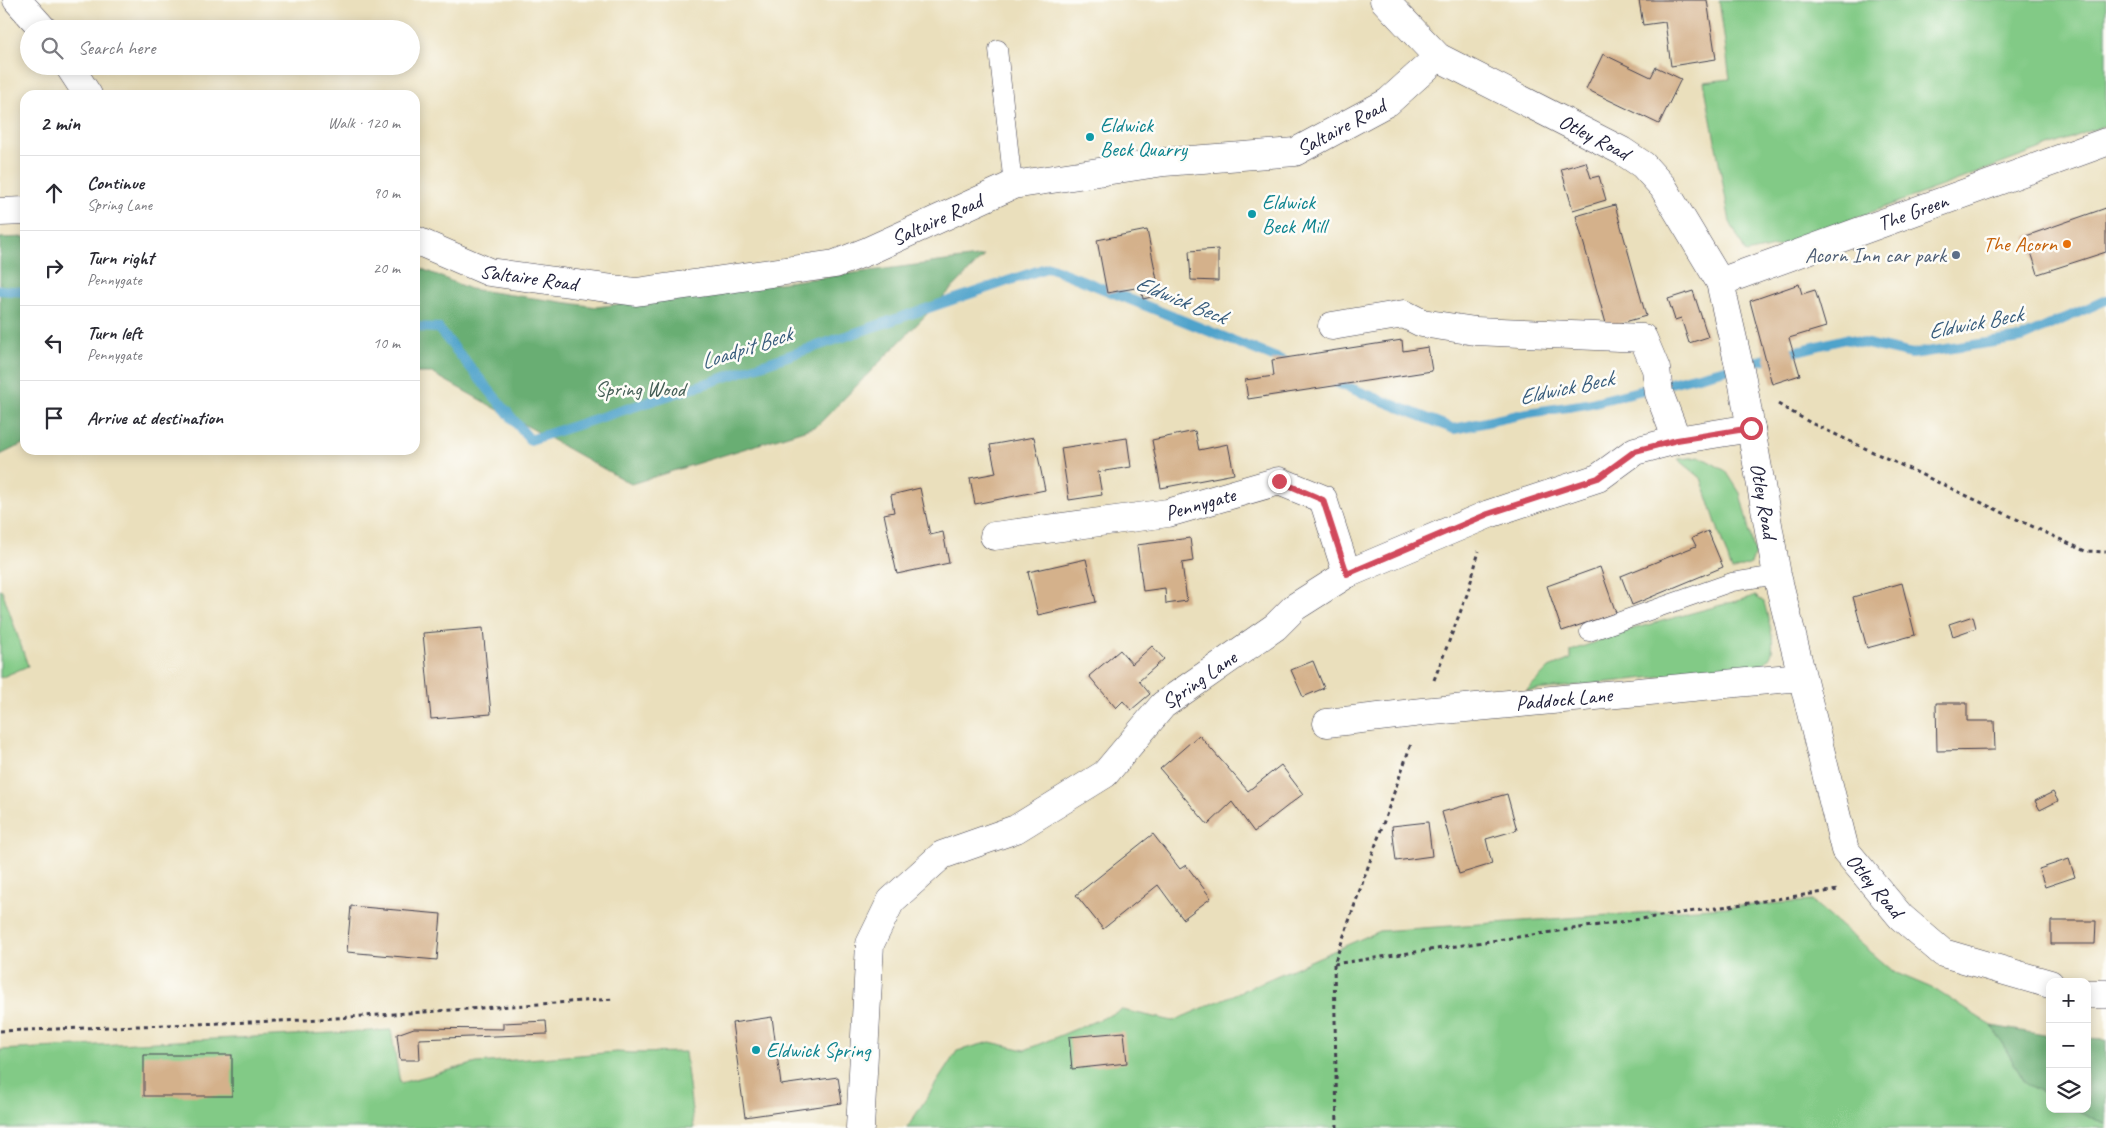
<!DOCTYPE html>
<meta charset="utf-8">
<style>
body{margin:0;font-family:Caveat,sans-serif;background:#f2f2f3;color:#2b2b33}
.controls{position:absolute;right:15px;bottom:15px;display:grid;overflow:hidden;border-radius:10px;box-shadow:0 2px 12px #0003}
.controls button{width:45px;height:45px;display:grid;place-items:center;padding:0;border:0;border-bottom:1px solid #e1e1e2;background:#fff;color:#2b2b33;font:25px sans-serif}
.stop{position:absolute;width:15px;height:15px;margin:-11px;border:4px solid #d1495b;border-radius:50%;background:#fff}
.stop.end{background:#d1495b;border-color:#fff;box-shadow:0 1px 5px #0008}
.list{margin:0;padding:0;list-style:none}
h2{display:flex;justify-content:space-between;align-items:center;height:65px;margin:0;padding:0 20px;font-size:21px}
h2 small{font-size:16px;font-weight:400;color:#7c7c81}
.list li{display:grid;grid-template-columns:32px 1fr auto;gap:15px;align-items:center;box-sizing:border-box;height:75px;padding:0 20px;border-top:1px solid #e1e1e2}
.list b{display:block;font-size:19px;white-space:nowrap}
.list p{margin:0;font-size:16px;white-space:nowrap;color:#7c7c81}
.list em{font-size:16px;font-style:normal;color:#7c7c81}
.icon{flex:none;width:28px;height:28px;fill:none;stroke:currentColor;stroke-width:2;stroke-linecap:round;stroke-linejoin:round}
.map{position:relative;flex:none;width:2106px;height:1128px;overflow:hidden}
.search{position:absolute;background:#fff;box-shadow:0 2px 12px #0003;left:20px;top:20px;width:400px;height:55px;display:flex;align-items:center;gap:12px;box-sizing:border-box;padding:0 18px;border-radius:28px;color:#7c7c81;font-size:19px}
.panel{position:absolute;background:#fff;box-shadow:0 2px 12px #0003;left:20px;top:90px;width:400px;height:365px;border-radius:15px}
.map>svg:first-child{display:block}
.green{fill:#82ca86;stroke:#527660}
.forest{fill:#69ae73;stroke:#466857}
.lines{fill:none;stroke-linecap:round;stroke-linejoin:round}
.stream{stroke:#50a3cb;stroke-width:10}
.building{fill:#d4b18b}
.service-casing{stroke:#403e4e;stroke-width:19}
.minor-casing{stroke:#403e4e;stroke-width:29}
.tertiary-casing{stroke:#403e4e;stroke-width:29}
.path{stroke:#403e4e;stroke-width:3;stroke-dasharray:4 4;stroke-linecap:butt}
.service{stroke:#fff;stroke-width:18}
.minor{stroke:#fff;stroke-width:28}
.tertiary{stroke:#fff;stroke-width:28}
.route{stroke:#d1495b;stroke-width:6}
.culture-dot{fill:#0f9aa8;stroke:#fdfcf7;stroke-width:2}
.food-dot{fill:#e8710a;stroke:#fdfcf7;stroke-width:2}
.service-dot{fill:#5c6f8a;stroke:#fdfcf7;stroke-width:2}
.labels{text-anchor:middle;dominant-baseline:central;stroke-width:5;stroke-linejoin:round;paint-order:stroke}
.culture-label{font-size:21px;fill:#0d838f;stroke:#fdfcf7;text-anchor:start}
.street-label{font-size:21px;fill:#22223b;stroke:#fdfcf7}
.food-label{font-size:21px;fill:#c56008;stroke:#fdfcf7;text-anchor:end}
.service-label{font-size:21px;fill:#4e5e75;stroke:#fdfcf7;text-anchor:end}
.park-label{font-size:21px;fill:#445d55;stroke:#fdfcf7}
.water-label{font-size:22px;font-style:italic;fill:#375c7c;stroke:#fdfcf7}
</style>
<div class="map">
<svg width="2106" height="1128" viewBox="0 0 2106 1128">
<rect width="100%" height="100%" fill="#fdfcf7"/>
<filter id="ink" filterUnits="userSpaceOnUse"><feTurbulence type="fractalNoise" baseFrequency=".02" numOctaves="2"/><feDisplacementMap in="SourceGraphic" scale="10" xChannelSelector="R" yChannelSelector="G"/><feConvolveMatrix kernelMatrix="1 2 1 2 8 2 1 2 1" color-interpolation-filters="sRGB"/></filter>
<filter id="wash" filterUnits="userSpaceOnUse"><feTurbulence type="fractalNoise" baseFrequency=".0096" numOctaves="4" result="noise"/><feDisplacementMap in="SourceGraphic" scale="20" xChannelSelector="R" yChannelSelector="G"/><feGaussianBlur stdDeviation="1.12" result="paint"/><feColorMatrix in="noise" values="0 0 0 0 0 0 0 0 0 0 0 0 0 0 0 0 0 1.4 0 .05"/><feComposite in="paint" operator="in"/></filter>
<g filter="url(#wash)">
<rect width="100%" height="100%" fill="#eadfbc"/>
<g class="green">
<polygon points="1719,0 2106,0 2106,125 1783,245 1746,253 1730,222 1704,82 1730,79"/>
<polygon points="1701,457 1726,471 1740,493 1755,554 1751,564 1732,571 1701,478 1678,459"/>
<polygon points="0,589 2,590 28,666 0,678"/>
<path d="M1755,596l9,6c3,14 15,47 4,58 -3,3 -7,4 -11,6l-231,25 23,-23 22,-9v-8l54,-20z"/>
<polygon points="1812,901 1894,972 1934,989 1992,1026 2026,1084 2050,1096 2050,1109 2076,1109 2106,1125 2106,1128 907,1128 957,1051 990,1042 1025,1050 1122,1010 1173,1021 1379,931"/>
<polygon points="391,1030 400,1083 477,1063 617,1052 632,1053 685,1052 694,1128 0,1128 0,1050"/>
</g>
<g class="forest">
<polygon points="25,237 25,443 0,455 0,238"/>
<polygon points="984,256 817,426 631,484 432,373 415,373 415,266 470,289 597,307"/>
<polygon points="1992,1026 2050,1036 2050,1096 2026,1084"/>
<polygon points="2087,1039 2106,1040 2106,1125 2076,1109 2087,1109"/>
</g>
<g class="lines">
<g class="stream">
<polyline points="0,290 25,292"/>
<polyline points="415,327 438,328 530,440 714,381 1049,267 1291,364"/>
<polyline points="1330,380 1454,429 1528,413 1587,404 1845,339 1912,354 2021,338 2106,300"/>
</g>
</g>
<g id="blocks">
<g class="building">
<polygon points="1639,0 1707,0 1716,59 1671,66 1665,22 1643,25"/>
<polygon points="1603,54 1651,77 1656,67 1681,79 1659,124 1586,89"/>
<polygon points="1586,162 1591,178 1599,176 1606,200 1573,210 1561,169"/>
<polygon points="1615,205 1646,316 1607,327 1576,216"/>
<polygon points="2106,208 2106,252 2038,274 2026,236"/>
<polygon points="1147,230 1160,295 1143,299 1141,287 1107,293 1097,240"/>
<polygon points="1218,249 1218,281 1191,280 1189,251"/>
<polygon points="1799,284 1802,294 1815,290 1826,327 1789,338 1800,375 1772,384 1750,301"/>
<polygon points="1693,291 1708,337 1689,343 1681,318 1675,320 1668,299"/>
<polygon points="1402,340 1403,351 1428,347 1432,371 1248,399 1245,380 1274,376 1272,360"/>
<polygon points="1195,431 1199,450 1228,444 1234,474 1161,488 1152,440"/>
<polygon points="1034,437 1045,490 975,504 970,478 996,473 990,445"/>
<polygon points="1127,438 1131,467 1098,472 1102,495 1069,500 1061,448"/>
<polygon points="920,488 930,535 943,532 949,563 897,574 884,514 894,512 891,495"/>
<polygon points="1708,531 1723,567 1632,605 1621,576 1696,546 1692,538"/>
<polygon points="1190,538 1193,561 1182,563 1187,601 1166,604 1165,588 1143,591 1137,545"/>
<polygon points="1086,559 1096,602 1038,615 1028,572"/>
<polygon points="1600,567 1616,613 1562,631 1547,586"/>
<polygon points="1902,583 1915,635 1867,648 1853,597"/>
<polygon points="1973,616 1976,628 1953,636 1949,624"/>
<polygon points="483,628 491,714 431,719 423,633"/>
<polygon points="1152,646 1164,659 1139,681 1150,694 1131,710 1123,701 1116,708 1089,676 1120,650 1132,664"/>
<polygon points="1313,661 1324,688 1303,697 1291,670"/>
<polygon points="1936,703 1967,703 1967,721 1994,721 1995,750 1937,751"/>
<polygon points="1199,735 1248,791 1281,765 1303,794 1254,832 1232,802 1208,825 1160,769"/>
<polygon points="2053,792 2058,801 2040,810 2035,801"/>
<polygon points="1507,794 1517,830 1486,839 1492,864 1459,874 1442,812"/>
<polygon points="1428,822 1432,856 1396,861 1392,826"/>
<polygon points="1153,834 1180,869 1186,865 1211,898 1183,919 1158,885 1103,929 1076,895"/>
<polygon points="2069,859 2075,877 2045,887 2039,869"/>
<polygon points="351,906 441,914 437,960 347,952"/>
<polygon points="2051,921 2096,921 2095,944 2051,944"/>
<polygon points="772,1017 781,1085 838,1077 842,1103 745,1117 732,1023"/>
<polygon points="546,1021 547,1034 419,1039 420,1060 400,1060 397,1034 414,1028 503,1029 503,1023"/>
<polygon points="1124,1032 1127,1063 1072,1069 1069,1037"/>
<rect x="144" y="1055" width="88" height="41"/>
</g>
</g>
</g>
<g filter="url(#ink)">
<use href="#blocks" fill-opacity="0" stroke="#403e4e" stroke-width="1"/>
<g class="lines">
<g class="service-casing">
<g id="service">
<polyline points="998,49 1013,185"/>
<polyline points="1589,632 1732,582 1777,575"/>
</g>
</g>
<g class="minor-casing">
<g id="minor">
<polyline points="17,0 43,29"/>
<polyline points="69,66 88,95"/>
<polyline points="0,212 25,211"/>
<path id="s1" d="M415,240l74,32 147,20 199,-28 33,-13 145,-66 151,-23 131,-10 93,-50 50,-45"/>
<path id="s2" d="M1720,282l386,-140"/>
<polyline points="1332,326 1404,314 1422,323 1475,331 1643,338 1656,369 1659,393 1677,440"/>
<path id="s3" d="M994,536l174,-23 111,-32 44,18 24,75"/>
<path id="s4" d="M1327,723l95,-11 379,-35"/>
<path id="s5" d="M860,1128l10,-184 21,-43 51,-46 74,-26 89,-55 58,-69 112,-78 20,-20 52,-33 142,-60 109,-36 37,-27 42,-11 74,-12"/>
</g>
</g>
<g class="tertiary-casing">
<g id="tertiary">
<path id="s6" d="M1384,0l54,57 184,94 21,14 20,22 57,95 22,97 35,196 68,275 56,67 42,36 107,31"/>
<polyline points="2087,994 2106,994"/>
</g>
</g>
<g class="path">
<polyline points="1778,404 1811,423 2085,551 2106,552"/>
<polyline points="1434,680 1468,592 1479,551"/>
<polyline points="1334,964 1838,890"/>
<polyline points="0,1031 306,1020 613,999"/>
<polyline points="1337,1128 1334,964 1411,744"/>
</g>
<use href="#service" class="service"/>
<use href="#minor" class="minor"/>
<use href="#tertiary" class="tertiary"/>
</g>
</g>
<g class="lines" filter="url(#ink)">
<polyline class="route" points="1279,481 1323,500 1347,574 1488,514 1598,478 1635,451 1677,440 1751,428"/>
</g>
<g class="culture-dot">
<circle cx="1090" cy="137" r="5"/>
<circle cx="1252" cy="214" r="5"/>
<circle cx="756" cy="1050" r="5"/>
</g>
<circle class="food-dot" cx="2067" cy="244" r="5"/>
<circle class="service-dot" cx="1956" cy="255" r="5"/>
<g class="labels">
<g class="culture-label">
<text x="1100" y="125">Eldwick<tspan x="1100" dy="24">Beck Quarry</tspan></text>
<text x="1262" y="202">Eldwick<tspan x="1262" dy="24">Beck Mill</tspan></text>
<text x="766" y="1050">Eldwick Spring</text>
</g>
<g class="street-label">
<text stroke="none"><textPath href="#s1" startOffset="961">Saltaire Road</textPath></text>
<text stroke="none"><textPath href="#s6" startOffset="254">Otley Road</textPath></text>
<text stroke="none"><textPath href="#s2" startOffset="205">The Green</textPath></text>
<text stroke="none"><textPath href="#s1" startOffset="541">Saltaire Road</textPath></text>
<text stroke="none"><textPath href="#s1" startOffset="121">Saltaire Road</textPath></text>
<text stroke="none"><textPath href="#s6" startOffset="674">Otley Road</textPath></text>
<text stroke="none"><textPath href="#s3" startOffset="209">Pennygate</textPath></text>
<text stroke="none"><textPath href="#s5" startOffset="618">Spring Lane</textPath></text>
<text stroke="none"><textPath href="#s4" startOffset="238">Paddock Lane</textPath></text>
<text stroke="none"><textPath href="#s6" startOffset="1079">Otley Road</textPath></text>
</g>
<g class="food-label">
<text x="2057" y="244">The Acorn</text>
</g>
<g class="service-label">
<text x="1946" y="255">Acorn Inn car park</text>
</g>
<g class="park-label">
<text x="640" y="389">Spring Wood</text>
</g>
<g class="water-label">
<text transform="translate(1181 300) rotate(22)">Eldwick Beck</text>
<text transform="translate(1975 323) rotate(-11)">Eldwick Beck</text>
<text transform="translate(746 348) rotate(-18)">Loadpit Beck</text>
<text transform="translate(1566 388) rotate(-12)">Eldwick Beck</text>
</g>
</g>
</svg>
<div class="controls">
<button>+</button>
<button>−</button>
<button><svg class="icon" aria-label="layers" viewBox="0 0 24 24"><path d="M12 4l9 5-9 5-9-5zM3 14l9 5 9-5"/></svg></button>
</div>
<div class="stop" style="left:1751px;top:428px"></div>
<div class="stop end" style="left:1279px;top:481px"></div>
<div class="search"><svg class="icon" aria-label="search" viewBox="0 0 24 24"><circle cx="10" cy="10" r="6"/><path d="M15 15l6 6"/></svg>Search here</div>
<section class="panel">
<h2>2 min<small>Walk · 120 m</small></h2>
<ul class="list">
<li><svg class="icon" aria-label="ahead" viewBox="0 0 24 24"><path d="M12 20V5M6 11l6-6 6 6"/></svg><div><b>Continue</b><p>Spring Lane</p></div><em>90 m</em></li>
<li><svg class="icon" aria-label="right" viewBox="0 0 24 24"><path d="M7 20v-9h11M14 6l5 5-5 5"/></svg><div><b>Turn right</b><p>Pennygate</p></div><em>20 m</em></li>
<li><svg class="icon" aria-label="left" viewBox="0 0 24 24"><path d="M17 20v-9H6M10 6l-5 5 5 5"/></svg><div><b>Turn left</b><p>Pennygate</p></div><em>10 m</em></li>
<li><svg class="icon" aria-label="arrive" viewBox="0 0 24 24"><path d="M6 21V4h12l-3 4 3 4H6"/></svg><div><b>Arrive at destination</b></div></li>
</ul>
</section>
</div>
